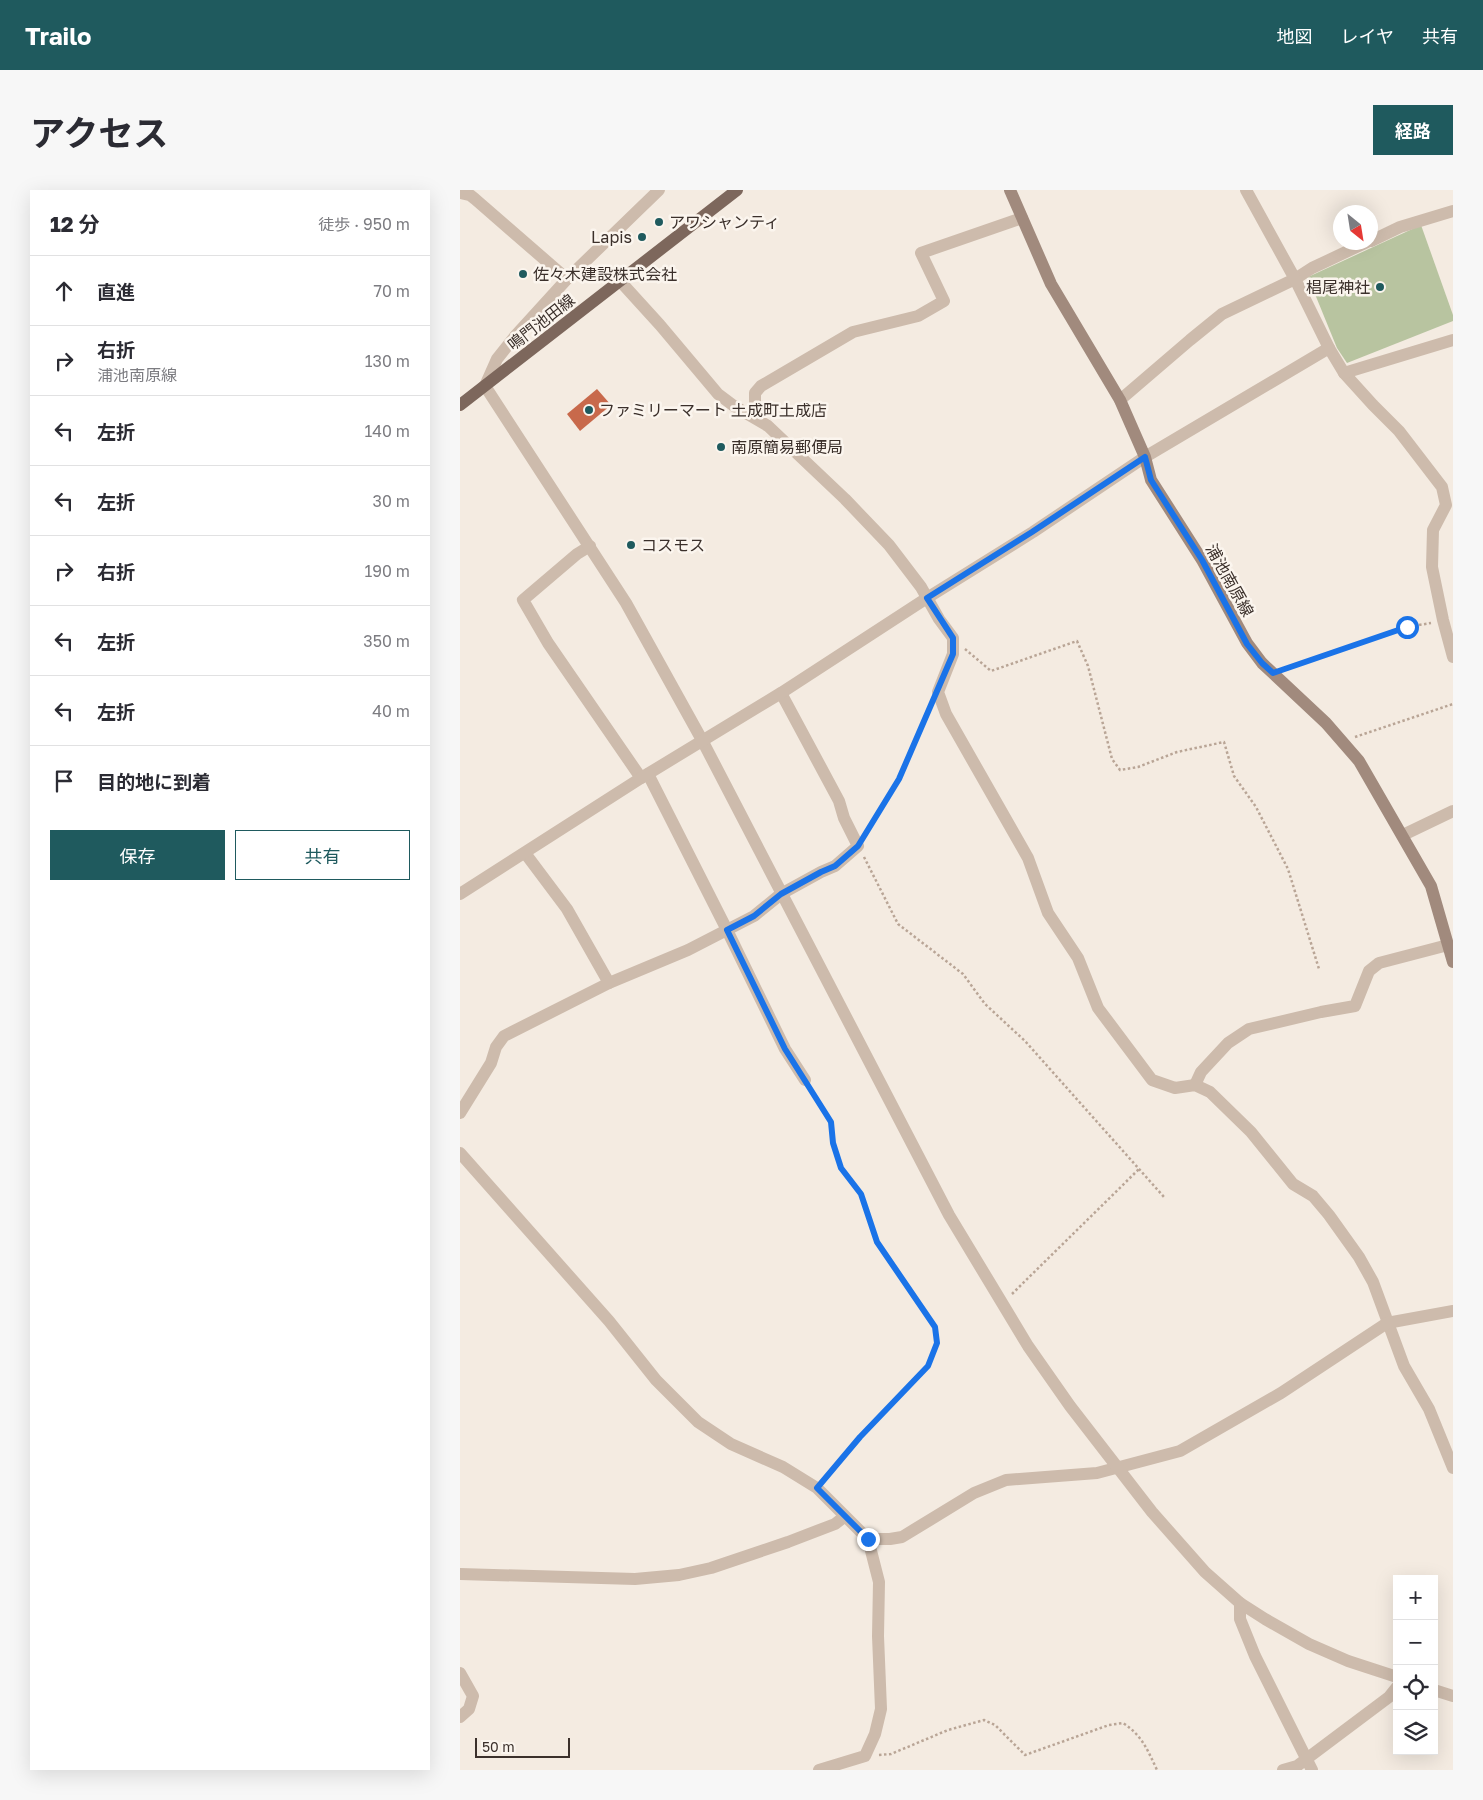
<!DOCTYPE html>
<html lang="ja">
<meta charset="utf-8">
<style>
body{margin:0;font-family:"Golos Text","Noto Sans JP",sans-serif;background:#f7f7f7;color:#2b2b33}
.controls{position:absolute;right:15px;bottom:15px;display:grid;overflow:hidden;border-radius:0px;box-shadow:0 5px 20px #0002}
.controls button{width:45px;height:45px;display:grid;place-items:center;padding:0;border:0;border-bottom:1px solid #e1e1e2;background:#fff;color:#2b2b33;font:25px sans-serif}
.compass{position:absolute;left:873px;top:15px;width:45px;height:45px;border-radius:50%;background:#fff;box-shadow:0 5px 20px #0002;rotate:150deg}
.scale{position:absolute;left:15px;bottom:12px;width:95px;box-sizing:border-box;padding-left:5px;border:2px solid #3b302b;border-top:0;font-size:14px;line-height:18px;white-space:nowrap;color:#3b302b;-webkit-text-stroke:4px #fbf5ee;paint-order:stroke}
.stop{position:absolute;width:15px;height:15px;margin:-11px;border:4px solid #1a73e8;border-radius:50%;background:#fff}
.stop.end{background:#1a73e8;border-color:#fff;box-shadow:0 1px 5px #0008}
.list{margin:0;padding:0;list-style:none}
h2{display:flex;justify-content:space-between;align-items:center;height:65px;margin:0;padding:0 20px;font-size:21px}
h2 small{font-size:16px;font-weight:400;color:#7c7c81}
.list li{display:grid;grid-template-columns:32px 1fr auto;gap:15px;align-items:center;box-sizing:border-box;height:70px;padding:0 20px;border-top:1px solid #e1e1e2}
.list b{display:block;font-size:19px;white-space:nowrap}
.list p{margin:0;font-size:16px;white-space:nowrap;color:#7c7c81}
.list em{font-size:16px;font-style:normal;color:#7c7c81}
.actions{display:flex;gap:10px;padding:15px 20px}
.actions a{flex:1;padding:11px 0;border:1px solid #1f5a5e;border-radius:0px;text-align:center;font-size:18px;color:#1f5a5e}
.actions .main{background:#1f5a5e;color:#fff}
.icon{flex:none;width:28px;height:28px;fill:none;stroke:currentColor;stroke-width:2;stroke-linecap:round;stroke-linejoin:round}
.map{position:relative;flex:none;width:993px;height:1580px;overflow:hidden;border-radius:0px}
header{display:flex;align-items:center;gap:30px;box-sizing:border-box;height:70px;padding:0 25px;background:#1f5a5e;color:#fff}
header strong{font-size:24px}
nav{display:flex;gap:28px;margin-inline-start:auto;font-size:18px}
.intro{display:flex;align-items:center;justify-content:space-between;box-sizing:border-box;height:120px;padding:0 30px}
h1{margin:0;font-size:35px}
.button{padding:12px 22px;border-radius:0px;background:#1f5a5e;color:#fff;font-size:18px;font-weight:700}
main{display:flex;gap:30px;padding:0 30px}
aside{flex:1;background:#fff;border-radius:0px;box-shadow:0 5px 20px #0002}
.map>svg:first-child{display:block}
.green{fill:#b8c4a0}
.building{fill:#c8694b}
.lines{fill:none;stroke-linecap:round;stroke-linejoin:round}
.path{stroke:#b9a596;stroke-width:2.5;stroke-dasharray:2.5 2.5;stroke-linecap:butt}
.minor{stroke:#cdbbac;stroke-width:12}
.tertiary{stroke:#cdbbac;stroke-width:12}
.secondary{stroke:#a18a7d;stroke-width:12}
.primary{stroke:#7d675c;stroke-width:12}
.route{stroke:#1a73e8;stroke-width:6}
.poi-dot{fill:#1f5a5e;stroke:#fbf5ee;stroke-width:2}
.labels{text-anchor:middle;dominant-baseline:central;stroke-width:5;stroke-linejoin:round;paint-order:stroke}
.poi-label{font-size:16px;fill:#3b302b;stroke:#fbf5ee;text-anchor:start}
.street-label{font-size:16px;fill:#3b302b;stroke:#fbf5ee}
</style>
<header>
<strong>Trailo</strong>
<nav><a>地図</a><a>レイヤ</a><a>共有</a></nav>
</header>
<div class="intro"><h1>アクセス</h1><a class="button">経路</a></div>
<main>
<aside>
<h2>12 分<small>徒歩 · 950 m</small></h2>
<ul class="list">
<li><svg class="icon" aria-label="ahead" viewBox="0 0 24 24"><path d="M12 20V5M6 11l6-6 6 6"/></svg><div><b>直進</b></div><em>70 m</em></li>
<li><svg class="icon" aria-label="right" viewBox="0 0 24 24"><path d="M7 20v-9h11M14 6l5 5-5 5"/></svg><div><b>右折</b><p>浦池南原線</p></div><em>130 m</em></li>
<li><svg class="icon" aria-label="left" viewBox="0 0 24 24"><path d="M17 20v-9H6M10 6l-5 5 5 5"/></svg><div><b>左折</b></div><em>140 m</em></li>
<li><svg class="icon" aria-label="left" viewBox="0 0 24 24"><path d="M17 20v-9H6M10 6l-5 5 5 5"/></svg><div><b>左折</b></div><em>30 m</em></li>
<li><svg class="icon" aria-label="right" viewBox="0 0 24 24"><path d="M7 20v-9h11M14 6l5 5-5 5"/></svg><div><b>右折</b></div><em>190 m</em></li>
<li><svg class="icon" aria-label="left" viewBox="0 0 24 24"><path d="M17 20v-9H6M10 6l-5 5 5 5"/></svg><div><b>左折</b></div><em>350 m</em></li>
<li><svg class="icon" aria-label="left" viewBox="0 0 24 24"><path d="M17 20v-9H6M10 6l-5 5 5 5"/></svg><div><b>左折</b></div><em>40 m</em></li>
<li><svg class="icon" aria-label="arrive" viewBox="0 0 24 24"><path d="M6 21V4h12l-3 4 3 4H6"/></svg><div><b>目的地に到着</b></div></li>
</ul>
<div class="actions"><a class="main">保存</a><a>共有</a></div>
</aside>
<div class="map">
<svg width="993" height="1580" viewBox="0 0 993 1580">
<rect width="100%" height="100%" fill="#f4ebe1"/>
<polygon class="green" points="961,35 993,125 993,131 887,173 877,158 848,87"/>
<polygon class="building" points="137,199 151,215 120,241 107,224"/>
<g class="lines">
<g class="path">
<polyline points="505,459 531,481 617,451 628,476 652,569 660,580 678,577 717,562 764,552 774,586 796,617 828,679 859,779"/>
<polyline points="826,478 947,437 971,433"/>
<polyline points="895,547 993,514"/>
<polyline points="405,645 439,589 471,517"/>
<polyline points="404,667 438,734 503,784 525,814 565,851 704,1007"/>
<polyline points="351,900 371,932 373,953 381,978 401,1004 417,1052 475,1137 477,1153 468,1177 400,1247 366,1289"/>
<polyline points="552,1104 679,979"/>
<path d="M419,1565l12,-1 57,-24 36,-10 11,5 30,30 84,-30 14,-2c19,12 25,28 34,47"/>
</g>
<g class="minor">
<polyline points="0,3 10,5 15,9 107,89"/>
<polyline points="911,51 940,37 993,21"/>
<polyline points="160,91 200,135 258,204 274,216 308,236 385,309 429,355 461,397 479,429 493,448 493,464 478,502 486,524 568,668 588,723 618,768 638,818 692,890 715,898 735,895 750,902 791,942 833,994 853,1006 869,1025 899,1067 913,1092 944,1176 969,1219 993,1278"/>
<polyline points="869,158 884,183 913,215 939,241 982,297 986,315 973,340 972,377 983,430 993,467"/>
<polyline points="884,183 993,150"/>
<polyline points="25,196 37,169 56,145 107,89 199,0"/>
<polyline points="660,210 730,150 762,124 835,89 852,78 907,52"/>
<polyline points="291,225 295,218 295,203 301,196 393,142 458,126 484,111 461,63 562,28"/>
<polyline points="685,267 869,158 835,89 786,0"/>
<polyline points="130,356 117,364 63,410 88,453 181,588"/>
<polyline points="188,584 267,740 325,859 345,890"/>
<polyline points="943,645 993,621"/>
<polyline points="65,663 107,719 149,793"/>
<polyline points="735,895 741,882 768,853 789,839 861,822 895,816 909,781 919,773 988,755"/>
<polyline points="0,923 31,873 36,857 44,846 149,793 228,760 294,726 321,704 361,682 375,676 398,656 384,628 379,611 321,503"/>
<polyline points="0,963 149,1131 196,1190 238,1232 271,1254 323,1277 357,1298 408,1349 419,1392 418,1446 421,1519 415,1544 405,1566 359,1580"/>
<polyline points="408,1349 430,1349 442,1347 514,1303 546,1290 637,1283 720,1261 821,1203 927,1133 993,1121"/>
<polyline points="0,1384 175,1389 219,1385 251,1378 328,1352 375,1334 384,1327"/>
<polyline points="780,1413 780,1429 795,1466 852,1580"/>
<polyline points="0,1483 13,1506 9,1519 0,1527"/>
<polyline points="823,1580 837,1576 929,1507 937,1497"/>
</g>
<g class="tertiary">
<polyline points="25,196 166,413 242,550 489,1025 568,1156 610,1216 692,1322 745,1382 780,1413 805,1429 849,1454 888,1471 937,1487"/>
<polyline points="0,704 181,588 321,503 467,408 573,342 685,267"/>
<polyline points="974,1500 993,1506"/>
</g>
<polyline class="secondary" points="550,0 591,94 660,210 685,267 691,290 742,370 787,453 802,473 866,533 899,571 971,696 993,772"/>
<polyline class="primary" points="0,215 277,0"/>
</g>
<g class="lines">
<polyline class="route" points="408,1349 357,1298 400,1247 468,1176 477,1153 475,1137 417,1052 401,1004 381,978 373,953 371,932 325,859 267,740 294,726 321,704 361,682 375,676 398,656 439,589 493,464 493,448 467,408 572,342 685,267 691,290 742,370 787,454 802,473 813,483 947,437"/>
</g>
<g class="poi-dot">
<circle cx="199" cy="32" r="5"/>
<circle cx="182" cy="47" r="5"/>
<circle cx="63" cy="84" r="5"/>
<circle cx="920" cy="97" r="5"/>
<circle cx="129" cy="220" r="5"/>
<circle cx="261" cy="257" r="5"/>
<circle cx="171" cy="355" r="5"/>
</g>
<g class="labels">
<g class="poi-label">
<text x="209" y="32">アワシャンティ</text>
<text x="172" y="47" text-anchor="end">Lapis</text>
<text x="73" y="84">佐々木建設株式会社</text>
<text x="910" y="97" text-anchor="end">椙尾神社</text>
<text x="139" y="220">ファミリーマート 土成町土成店</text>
<text x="271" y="257">南原簡易郵便局</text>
<text x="181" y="355">コスモス</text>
</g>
<g class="street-label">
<text transform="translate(81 132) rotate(-38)">鳴門池田線</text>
<text transform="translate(770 390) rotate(61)">浦池南原線</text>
</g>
</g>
</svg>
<div class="controls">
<button>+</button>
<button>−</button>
<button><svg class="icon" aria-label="locate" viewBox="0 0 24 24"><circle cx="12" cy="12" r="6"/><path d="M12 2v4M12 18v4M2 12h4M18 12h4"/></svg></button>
<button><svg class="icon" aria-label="layers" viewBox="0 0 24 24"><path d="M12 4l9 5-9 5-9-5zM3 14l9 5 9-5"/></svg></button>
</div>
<svg class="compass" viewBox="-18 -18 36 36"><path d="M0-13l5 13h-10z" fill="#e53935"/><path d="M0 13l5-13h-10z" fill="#7c7c81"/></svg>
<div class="scale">50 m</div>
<div class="stop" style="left:947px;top:437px"></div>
<div class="stop end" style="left:408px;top:1349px"></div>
</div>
</main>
